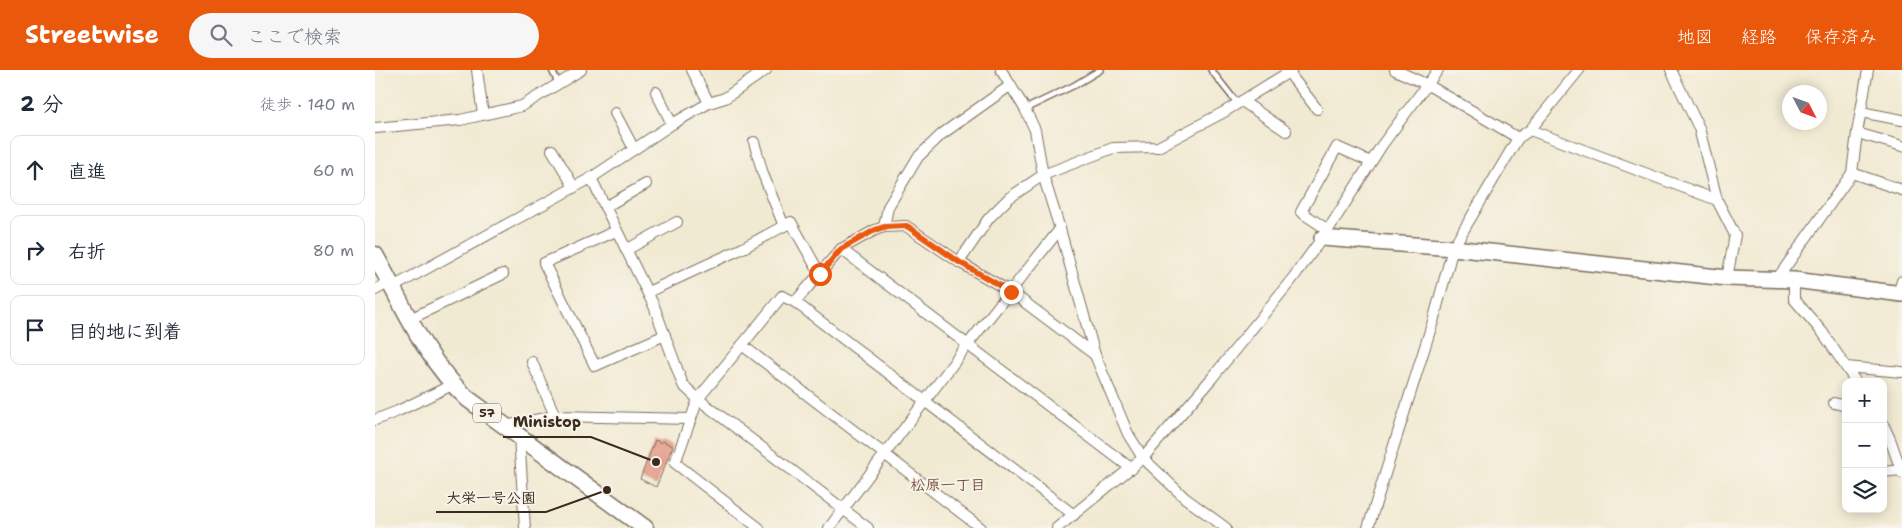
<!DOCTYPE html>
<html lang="ja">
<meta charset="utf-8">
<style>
body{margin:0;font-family:"Shantell Sans","Klee One",sans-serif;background:#f6f6f7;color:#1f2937}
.controls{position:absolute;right:15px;bottom:15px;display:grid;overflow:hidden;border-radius:10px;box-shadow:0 2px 12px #0003}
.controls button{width:45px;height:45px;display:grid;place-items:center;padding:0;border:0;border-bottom:1px solid #e0e1e3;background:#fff;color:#1f2937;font:25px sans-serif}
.compass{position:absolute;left:1407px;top:15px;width:45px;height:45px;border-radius:50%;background:#fff;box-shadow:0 2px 12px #0003;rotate:131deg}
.stop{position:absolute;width:15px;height:15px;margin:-11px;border:4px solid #ea580c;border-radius:50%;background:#fff}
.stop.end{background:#ea580c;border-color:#fff;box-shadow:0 1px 5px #0008}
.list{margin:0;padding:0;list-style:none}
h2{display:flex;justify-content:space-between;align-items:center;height:65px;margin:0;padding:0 20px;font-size:21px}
h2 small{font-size:16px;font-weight:400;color:#747a83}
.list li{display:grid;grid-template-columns:32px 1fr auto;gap:15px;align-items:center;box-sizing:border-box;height:70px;margin:0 10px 10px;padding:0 10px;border:1px solid #e0e1e3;border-radius:10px}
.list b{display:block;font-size:19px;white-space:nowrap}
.list em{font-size:16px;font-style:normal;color:#747a83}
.icon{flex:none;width:28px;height:28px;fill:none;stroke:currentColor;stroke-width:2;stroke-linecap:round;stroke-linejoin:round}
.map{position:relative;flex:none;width:1527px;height:458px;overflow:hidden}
header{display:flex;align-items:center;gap:30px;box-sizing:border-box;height:70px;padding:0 25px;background:#ea580c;color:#fff}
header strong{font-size:24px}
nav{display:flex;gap:28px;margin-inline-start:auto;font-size:18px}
.search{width:350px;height:45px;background:#f6f6f7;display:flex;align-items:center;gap:12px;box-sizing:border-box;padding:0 18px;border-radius:28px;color:#747a83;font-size:19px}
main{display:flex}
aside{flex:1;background:#fff}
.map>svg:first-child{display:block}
.building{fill:#e08d7a}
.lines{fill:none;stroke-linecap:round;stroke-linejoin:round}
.lane-casing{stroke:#7b6d5d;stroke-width:8}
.street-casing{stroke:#7b6d5d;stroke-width:12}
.secondary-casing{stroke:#7b6d5d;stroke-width:18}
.primary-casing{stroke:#7b6d5d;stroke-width:19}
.lane{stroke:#fff;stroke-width:5}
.street{stroke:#fff;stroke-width:10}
.secondary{stroke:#fff;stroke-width:15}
.primary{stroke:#fff;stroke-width:16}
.route{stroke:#ea580c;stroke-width:6}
.labels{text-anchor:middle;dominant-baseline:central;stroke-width:4;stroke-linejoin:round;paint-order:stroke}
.shield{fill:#f7f3e8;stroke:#73665b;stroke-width:1}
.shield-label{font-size:12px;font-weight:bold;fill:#3b2a1e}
.neighbourhood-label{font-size:15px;font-weight:bold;fill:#754d3e;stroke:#f7f3e8}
.leader{fill:none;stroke:#3b2a1e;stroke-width:2}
.callout-dot{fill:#3b2a1e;stroke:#f7f3e8;stroke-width:2}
.callout-label{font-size:15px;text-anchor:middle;font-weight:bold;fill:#3b2a1e;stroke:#f7f3e8;stroke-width:4;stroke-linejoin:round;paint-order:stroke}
</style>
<header>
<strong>Streetwise</strong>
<div class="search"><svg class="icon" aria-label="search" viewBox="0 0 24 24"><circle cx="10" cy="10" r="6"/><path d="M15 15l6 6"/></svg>ここで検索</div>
<nav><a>地図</a><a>経路</a><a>保存済み</a></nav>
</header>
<main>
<aside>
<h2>2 分<small>徒歩 · 140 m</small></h2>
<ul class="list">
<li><svg class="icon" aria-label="ahead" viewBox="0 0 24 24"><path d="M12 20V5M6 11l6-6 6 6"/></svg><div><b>直進</b></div><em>60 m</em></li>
<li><svg class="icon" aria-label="right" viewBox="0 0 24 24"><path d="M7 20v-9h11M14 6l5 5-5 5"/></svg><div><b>右折</b></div><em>80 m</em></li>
<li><svg class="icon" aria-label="arrive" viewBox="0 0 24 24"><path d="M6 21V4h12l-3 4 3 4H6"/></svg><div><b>目的地に到着</b></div></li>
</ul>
</aside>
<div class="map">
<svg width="1527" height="458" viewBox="0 0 1527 458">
<rect width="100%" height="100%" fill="#f7f3e8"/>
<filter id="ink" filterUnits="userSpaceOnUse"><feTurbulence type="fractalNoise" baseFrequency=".02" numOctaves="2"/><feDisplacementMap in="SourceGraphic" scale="10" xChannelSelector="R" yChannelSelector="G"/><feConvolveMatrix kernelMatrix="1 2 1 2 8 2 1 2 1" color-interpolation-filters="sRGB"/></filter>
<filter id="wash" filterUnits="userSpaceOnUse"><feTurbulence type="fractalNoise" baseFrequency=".0096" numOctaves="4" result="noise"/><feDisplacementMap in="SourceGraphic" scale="20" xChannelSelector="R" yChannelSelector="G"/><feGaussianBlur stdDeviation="1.12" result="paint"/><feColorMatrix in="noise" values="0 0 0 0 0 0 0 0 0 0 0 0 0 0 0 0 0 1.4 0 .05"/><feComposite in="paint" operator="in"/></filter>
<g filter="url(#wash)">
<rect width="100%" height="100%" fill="#f1ead3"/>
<g id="blocks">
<polygon class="building" points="280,370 286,373 288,371 298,376 281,417 265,409"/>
</g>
</g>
<g filter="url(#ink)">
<use href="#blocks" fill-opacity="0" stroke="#7b6d5d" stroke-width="1"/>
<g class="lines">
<g class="lane-casing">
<g id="lane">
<polyline points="177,0 183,13"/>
<polyline points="836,0 862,33"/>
<polyline points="650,39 700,15 725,0"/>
</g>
</g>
<g class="street-casing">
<g id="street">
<polyline points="102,0 108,45"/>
<polyline points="317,0 334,33 350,28 391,0"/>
<polyline points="626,0 650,39 660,60 668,105 685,159 720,285 753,364 768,388 810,428 851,458"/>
<polyline points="1020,0 1053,15 1143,68"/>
<polyline points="1296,0 1324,58 1342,130 1360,165 1352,208"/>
<polyline points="913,2 942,39"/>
<polyline points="281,22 297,54"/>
<polyline points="867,31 911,61"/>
<polyline points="1486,42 1527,50"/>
<polyline points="240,43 259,79"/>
<polyline points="0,58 85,50 147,36 206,0"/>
<polyline points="1155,60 1342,130"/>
<polyline points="1482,63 1527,76"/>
<polyline points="379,72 388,104 409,156"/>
<polyline points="177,80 199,117"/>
<polyline points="1477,103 1527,120"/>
<polyline points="216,108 279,236 308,315 323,329 493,458"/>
<polyline points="230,137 271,114"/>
<polyline points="509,157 513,137 543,87 567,64 636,15"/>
<polyline points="953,160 926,142 962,77 996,92"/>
<polyline points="241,161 169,193 220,296 290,265"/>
<polyline points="466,179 757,399"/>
<polyline points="251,180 302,152"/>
<polyline points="584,192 614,148 634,128 668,105 738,78 783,77 849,42 917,0"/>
<polyline points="1402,209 1477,103 1482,63 1493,0"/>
<polyline points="1419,210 1419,229 1448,263 1481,312"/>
<polyline points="18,217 216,108 297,54 334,33"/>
<polyline points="0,220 15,212"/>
<polyline points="273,222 368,178 416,152 445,204"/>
<polyline points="1523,224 1527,211"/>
<polyline points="420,232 699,445"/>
<polyline points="35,249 128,204"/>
<polyline points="367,275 606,458"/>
<polyline points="157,292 180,346"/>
<polyline points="1471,297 1527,302"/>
<polyline points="1459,333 1471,336"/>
<polyline points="0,350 23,341 77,315"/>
<polyline points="1508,354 1515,369 1527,403"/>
<polyline points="130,356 180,346 316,349"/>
<polyline points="144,366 150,458"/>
<polyline points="1508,402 1525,400"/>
<polyline points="384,458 300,393 323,329 407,226 420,232 466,179 500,160 509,157 531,156 584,192 636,222 720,285"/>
<polyline points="454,458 593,274 685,159"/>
<polyline points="682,458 768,388 837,308 918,208 953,160 1007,75 1063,0"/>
<polyline points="993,458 1059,248 1078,178 1143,68 1155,60 1204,0"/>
</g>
</g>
<g class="secondary-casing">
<polyline id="secondary" points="947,168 1078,178 1352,208 1419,210 1527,224"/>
</g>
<g class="primary-casing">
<path id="primary" d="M0,185c28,50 50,105 93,144l177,129"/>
</g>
<use href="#lane" class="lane"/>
<use href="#street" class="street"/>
<use href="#secondary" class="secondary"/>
<use href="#primary" class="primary"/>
</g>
</g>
<g class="lines" filter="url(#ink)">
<polyline class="route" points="445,204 466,179 500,160 509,157 532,156 584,192 636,222"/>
</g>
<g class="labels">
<rect class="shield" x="98" y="333.5" width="28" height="19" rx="4"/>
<g class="shield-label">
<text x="112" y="343">57</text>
</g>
<g class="neighbourhood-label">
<text x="573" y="415">松原一丁目</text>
</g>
</g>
<path class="leader" d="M281 392L216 367H128M232 420L171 442H61"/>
<g class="callout-dot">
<circle cx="281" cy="392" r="5"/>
<circle cx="232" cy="420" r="5"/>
</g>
<g class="callout-label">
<text x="172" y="357">Ministop</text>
<text x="116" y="433">大栄一号公園</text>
</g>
</svg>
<div class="controls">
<button>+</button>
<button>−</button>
<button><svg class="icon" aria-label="layers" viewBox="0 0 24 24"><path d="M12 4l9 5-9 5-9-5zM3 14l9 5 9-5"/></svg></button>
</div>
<svg class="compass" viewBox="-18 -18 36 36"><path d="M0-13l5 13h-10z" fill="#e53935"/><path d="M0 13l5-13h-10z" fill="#747a83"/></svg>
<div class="stop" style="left:445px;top:204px"></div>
<div class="stop end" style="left:636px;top:222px"></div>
</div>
</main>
